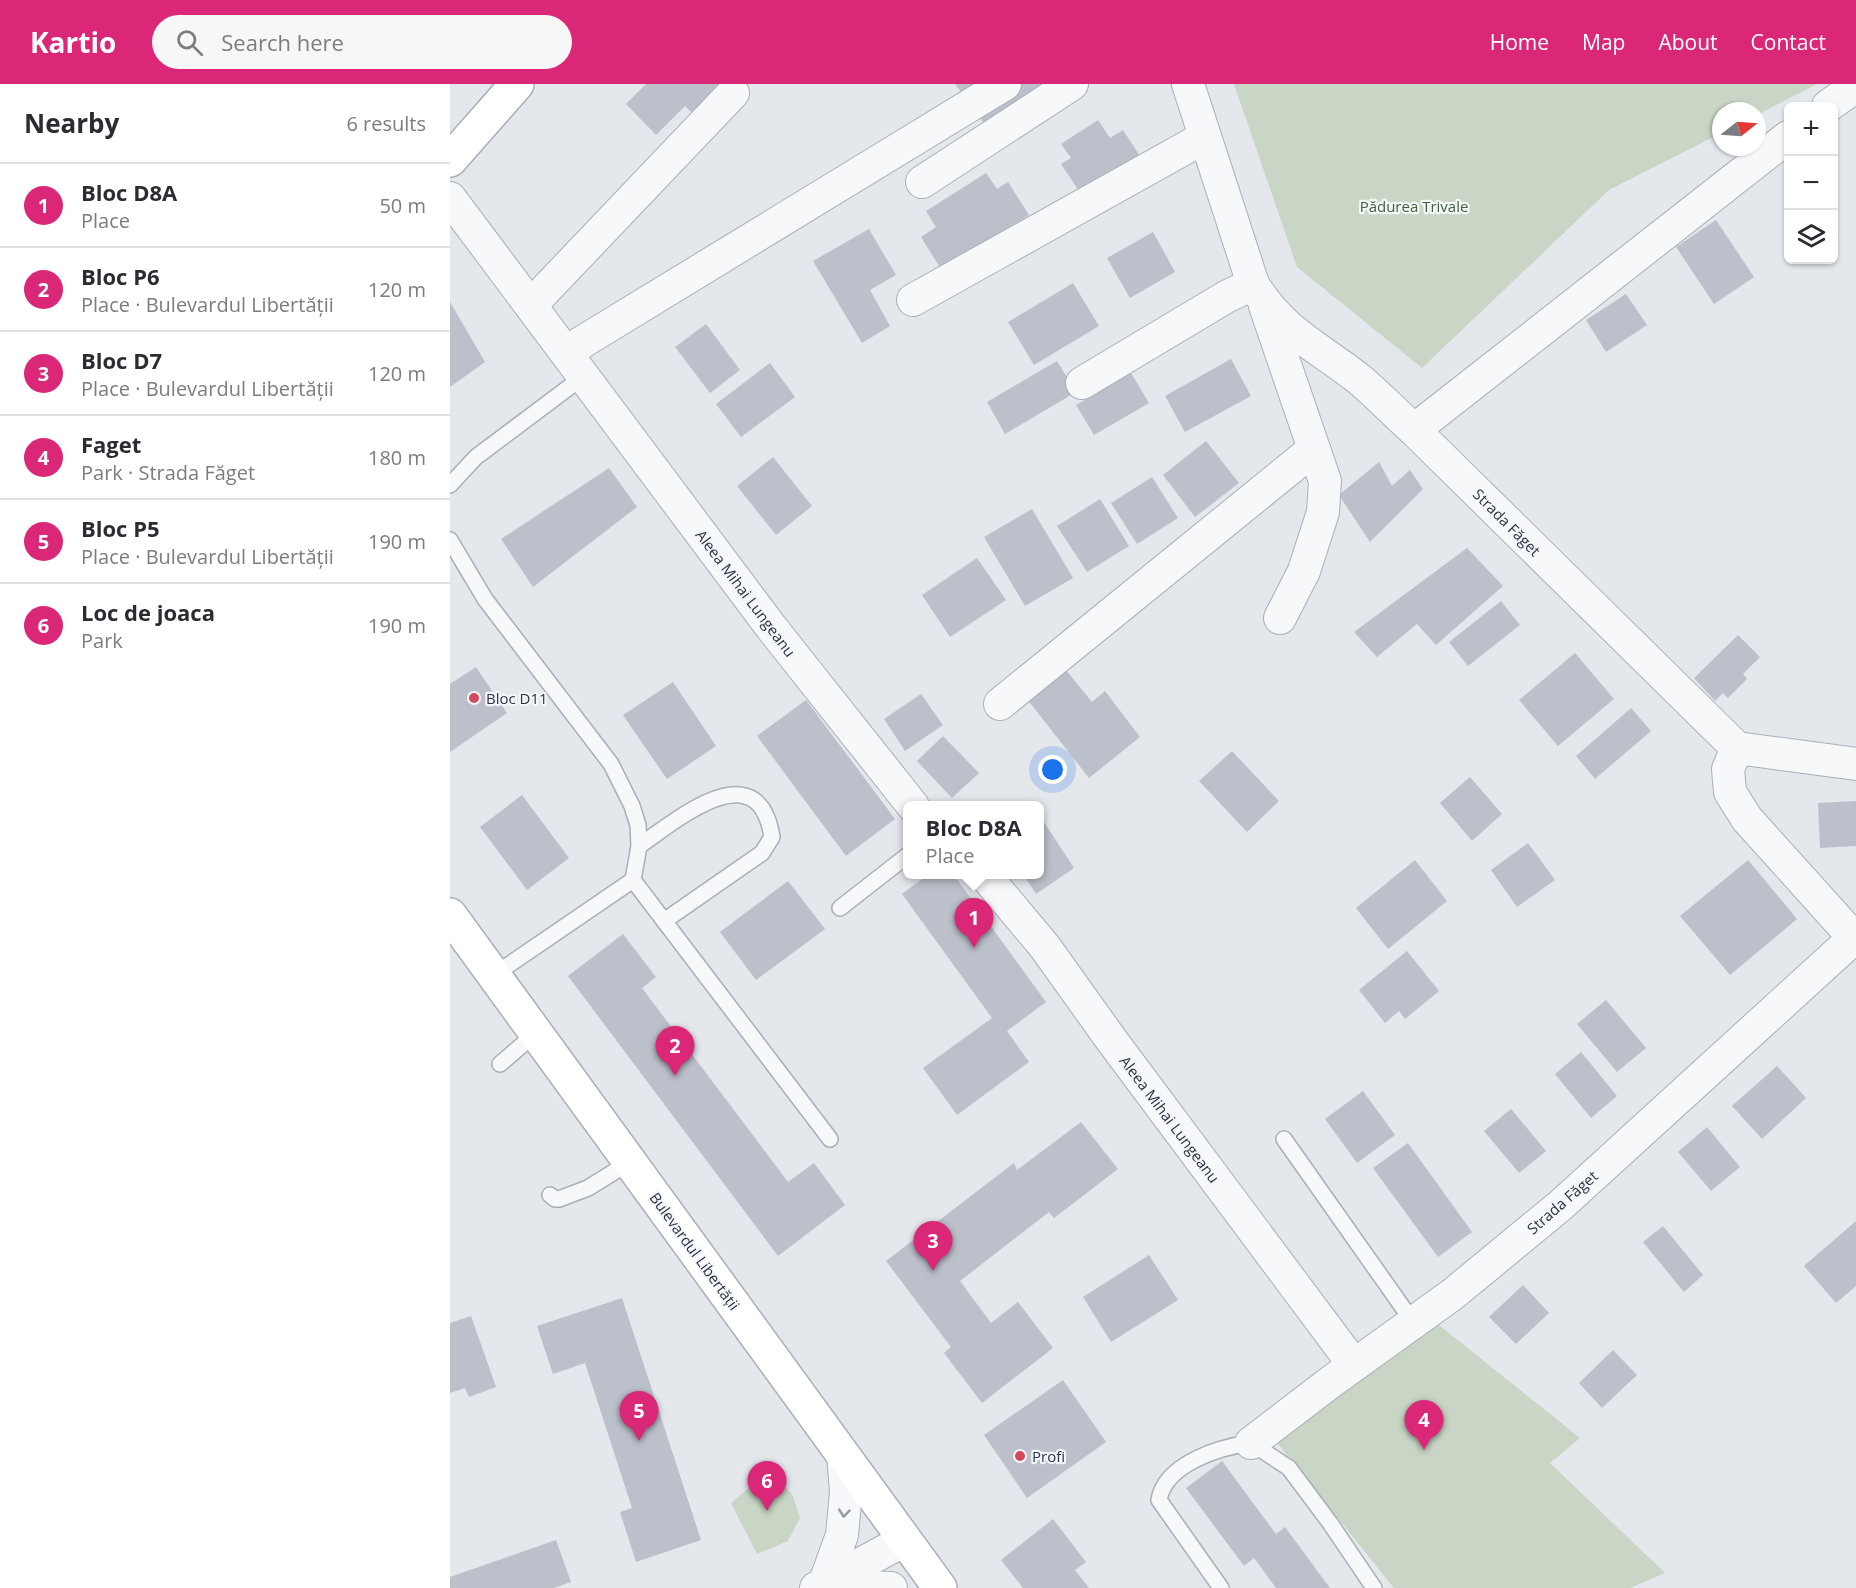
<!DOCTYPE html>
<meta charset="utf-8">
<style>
body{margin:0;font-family:"Open Sans",sans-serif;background:#f7f7f7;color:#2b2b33}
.controls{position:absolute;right:18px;top:18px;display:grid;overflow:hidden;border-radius:9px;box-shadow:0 2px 4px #0004}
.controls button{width:54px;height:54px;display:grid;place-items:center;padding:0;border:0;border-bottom:2px solid #e1e1e2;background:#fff;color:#2b2b33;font:30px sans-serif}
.compass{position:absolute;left:1262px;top:18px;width:54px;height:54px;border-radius:50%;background:#fff;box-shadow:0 2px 4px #0004;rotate:73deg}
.you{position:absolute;left:603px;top:686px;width:21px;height:21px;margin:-15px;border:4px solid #fff;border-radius:50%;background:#1a73e8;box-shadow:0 0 0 9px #1a73e833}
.badge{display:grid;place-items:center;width:39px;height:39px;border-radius:50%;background:#db2777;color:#fff;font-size:20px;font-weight:700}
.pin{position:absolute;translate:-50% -50px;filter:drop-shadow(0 2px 3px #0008)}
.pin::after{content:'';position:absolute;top:32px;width:21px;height:18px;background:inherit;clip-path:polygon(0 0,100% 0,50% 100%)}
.popup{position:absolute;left:453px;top:717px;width:141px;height:78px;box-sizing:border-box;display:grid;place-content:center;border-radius:9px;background:#fff;filter:drop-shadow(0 2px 4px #0005);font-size:20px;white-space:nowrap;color:#7c7c81}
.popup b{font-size:22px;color:#2b2b33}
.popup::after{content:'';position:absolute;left:50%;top:100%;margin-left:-12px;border:12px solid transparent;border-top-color:#fff}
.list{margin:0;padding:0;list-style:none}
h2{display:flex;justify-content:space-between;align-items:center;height:78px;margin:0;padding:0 24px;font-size:26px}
h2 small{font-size:20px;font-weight:400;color:#7c7c81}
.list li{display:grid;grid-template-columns:39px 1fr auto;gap:18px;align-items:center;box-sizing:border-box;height:84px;padding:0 24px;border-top:2px solid #e1e1e2}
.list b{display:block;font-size:22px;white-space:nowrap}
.list p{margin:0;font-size:20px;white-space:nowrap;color:#7c7c81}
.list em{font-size:20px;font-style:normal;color:#7c7c81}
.icon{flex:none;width:33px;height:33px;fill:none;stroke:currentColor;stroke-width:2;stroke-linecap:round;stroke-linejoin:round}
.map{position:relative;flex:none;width:1406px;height:1504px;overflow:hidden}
header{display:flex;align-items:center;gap:36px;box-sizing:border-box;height:84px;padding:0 30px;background:#db2777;color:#fff}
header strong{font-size:28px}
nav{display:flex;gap:33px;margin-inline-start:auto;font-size:21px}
.search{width:420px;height:54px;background:#f7f7f7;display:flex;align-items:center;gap:15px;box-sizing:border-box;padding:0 21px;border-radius:33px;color:#7c7c81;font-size:22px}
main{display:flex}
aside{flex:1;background:#fff}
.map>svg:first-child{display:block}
.green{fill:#c9d6c5}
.building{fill:#bbc0ca}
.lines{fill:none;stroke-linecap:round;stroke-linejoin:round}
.lane-casing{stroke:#a9aeb7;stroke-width:18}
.street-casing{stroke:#a9aeb7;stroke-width:34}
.secondary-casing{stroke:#a9aeb7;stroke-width:36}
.lane{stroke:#f7f8fa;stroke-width:15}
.street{stroke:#f7f8fa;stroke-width:32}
.secondary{stroke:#fff;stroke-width:33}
.oneway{stroke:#9196a0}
.poi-dot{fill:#d1495b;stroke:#f4f6f9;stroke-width:2}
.labels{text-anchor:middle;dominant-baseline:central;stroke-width:4.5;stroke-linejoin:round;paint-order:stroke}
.park-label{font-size:15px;fill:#3f6138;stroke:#f4f6f9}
.street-label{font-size:15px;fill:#2b3445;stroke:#f4f6f9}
.poi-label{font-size:15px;fill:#2b3445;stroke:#f4f6f9;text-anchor:start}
</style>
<header>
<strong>Kartio</strong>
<div class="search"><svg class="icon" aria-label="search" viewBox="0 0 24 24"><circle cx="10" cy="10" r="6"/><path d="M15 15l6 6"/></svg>Search here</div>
<nav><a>Home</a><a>Map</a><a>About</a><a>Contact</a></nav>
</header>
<main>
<aside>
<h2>Nearby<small>6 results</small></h2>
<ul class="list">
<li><span class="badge">1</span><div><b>Bloc D8A</b><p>Place</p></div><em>50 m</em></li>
<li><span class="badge">2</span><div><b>Bloc P6</b><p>Place · Bulevardul Libertății</p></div><em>120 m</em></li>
<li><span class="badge">3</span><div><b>Bloc D7</b><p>Place · Bulevardul Libertății</p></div><em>120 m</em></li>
<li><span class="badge">4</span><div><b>Faget</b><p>Park · Strada Făget</p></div><em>180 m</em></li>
<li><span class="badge">5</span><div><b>Bloc P5</b><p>Place · Bulevardul Libertății</p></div><em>190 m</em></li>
<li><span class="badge">6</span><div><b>Loc de joaca</b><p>Park</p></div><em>190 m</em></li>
</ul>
</aside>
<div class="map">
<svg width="1406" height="1504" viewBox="0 0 1406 1504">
<rect width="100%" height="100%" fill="#e4e7ec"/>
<g class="green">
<polygon points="784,0 1367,0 1307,31 1307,27 1271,27 1271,49 1159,106 972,284 847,183"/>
<polygon points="984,1237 1130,1354 1100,1379 1215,1489 1180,1504 944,1504 821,1351"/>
<polygon points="321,1385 343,1412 350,1434 338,1457 307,1470 281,1419"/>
</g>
<g class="building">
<polygon points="196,0 272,0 243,30 235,22 206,51 176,20"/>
<polygon points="505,0 593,0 536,42"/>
<polygon points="648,36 660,54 673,46 690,72 631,110 611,80 621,74 611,60"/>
<polygon points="536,89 547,105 558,98 579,131 492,187 471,153 486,143 476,127"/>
<polygon points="1266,136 1304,193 1264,220 1226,163"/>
<polygon points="419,145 446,191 420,206 440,242 412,259 363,177"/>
<polygon points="703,148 725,188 680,214 657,174"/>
<polygon points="623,199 649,242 584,281 558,238"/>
<polygon points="1176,210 1197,241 1156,268 1136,236"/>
<polygon points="0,218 35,278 0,303"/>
<polygon points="256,240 290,286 260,309 225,263"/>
<polygon points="781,275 801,312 735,348 715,312"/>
<polygon points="607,277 626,308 555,350 537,318"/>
<polygon points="320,279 345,313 291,353 266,320"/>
<polygon points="681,289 699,319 644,351 626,321"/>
<polygon points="756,357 789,399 745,433 713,391"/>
<polygon points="323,373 362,422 326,451 287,402"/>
<polygon points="929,378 942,402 960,386 973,405 920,458 889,411"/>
<polygon points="159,384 187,423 83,503 51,455"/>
<polygon points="702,393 728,434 687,460 661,419"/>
<polygon points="650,415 679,462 637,488 607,442"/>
<polygon points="582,425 623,494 575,522 534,453"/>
<polygon points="1017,464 1053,502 986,561 967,540 927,573 904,548"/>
<polygon points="527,474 556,516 500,553 472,511"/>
<polygon points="1051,517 1070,541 1018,582 999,558"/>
<polygon points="1288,551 1310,573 1293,590 1297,595 1278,614 1273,609 1265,617 1244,594"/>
<polygon points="1125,569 1164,615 1108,662 1069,616"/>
<polygon points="611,580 642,618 655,607 690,653 639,694 573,610"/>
<polygon points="26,583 57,629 0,668 0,600"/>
<polygon points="223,598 266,662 217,695 173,631"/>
<polygon points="471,610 493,641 455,667 434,635"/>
<polygon points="356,616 445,735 396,772 307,652"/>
<polygon points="1181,624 1201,647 1145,695 1126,672"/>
<polygon points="493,652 529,689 502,714 467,677"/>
<polygon points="782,667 829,717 797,748 749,697"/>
<polygon points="1020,693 1052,730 1022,757 990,719"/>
<polygon points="72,711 119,774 77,806 30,743"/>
<polygon points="1406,717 1406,762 1370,764 1368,719"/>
<polygon points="592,735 624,784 586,810 573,790 590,790 590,736"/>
<polygon points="1078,759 1105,796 1067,823 1041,786"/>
<polygon points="965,776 997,817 938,865 906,824"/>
<polygon points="1298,776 1347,835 1280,891 1230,832"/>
<polygon points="479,790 503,790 596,918 557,947 579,978 507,1031 473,984 542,934 452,810"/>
<polygon points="338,797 375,845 306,896 270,848"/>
<polygon points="173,850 206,893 192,904 338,1098 364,1079 395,1121 328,1172 118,892"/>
<polygon points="957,867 989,907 955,935 949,927 935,939 909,906"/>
<polygon points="1156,916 1196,964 1167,988 1127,940"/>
<polygon points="1131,968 1167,1012 1141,1034 1105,990"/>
<polygon points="1327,982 1356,1014 1312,1055 1282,1022"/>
<polygon points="913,1007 945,1051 907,1079 875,1035"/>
<polygon points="1061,1025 1096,1067 1069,1089 1034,1047"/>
<polygon points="631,1038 668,1085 604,1134 599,1128 510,1197 541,1239 568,1218 603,1264 532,1319 494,1269 501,1263 436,1177 564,1079 567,1086"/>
<polygon points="1257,1043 1290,1083 1261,1107 1228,1068"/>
<polygon points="958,1059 1022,1148 988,1173 923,1084"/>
<polygon points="1406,1137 1406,1202 1386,1219 1354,1182"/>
<polygon points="1213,1142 1253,1191 1234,1208 1193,1158"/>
<polygon points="699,1171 728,1216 661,1258 633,1213"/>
<polygon points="1073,1201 1099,1229 1066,1260 1039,1233"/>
<polygon points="172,1214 251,1456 186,1478 170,1428 182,1424 135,1279 103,1290 87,1242"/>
<polygon points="21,1232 46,1303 19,1313 15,1304 0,1309 0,1239"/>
<polygon points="1163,1266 1187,1291 1152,1324 1129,1299"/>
<polygon points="613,1296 656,1358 577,1414 534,1351"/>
<polygon points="772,1377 826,1450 835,1443 880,1504 826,1504 804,1474 794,1482 736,1404"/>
<polygon points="603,1435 636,1478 625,1486 639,1504 573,1504 551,1476"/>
<polygon points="106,1456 121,1498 104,1504 0,1504 0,1493"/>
</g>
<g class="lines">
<g class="lane-casing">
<g id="lane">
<polyline points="0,401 26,373 134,292"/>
<polyline points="0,456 35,515 161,680 182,722 188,741 189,762 183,796 44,891"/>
<path d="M189,762c38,-26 119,-96 133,-9l-10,16 -98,68"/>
<polyline points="183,796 380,1055"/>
<polyline points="390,824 458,771"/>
<polyline points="50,980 86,949"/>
<polyline points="834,1055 963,1238"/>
<polyline points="100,1111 105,1115 109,1115 138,1104 180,1078"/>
<path d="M771,1504l-62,-88c6,-36 60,-53 92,-57l38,25 41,55 44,65"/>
</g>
</g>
<g class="street-casing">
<g id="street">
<path d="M738,0l65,200c27,46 65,63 106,95 19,16 36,34 55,51l323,318"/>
<polyline points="1378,22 1406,2"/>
<polyline points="472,98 622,0"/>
<polyline points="0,114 321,543 463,722"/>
<polyline points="463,216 755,53"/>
<polyline points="81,221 283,9"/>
<polyline points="815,222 875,397 873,428 854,487 830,534"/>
<polyline points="116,268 555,0"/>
<polyline points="632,299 776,213 803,200"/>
<polyline points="964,346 1338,53"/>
<polyline points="550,620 864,365"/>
<polyline points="1287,664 1278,685 1280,708 1297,735 1406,856"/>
<polyline points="1287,664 1406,680"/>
<polyline points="534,790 595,863 660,954 904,1281"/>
<polyline points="801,1359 882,1297 1003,1210 1111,1121 1404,854"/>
<polyline points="374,1501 392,1451 396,1408 393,1371"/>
<polyline points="375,1501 441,1504"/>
<polyline points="366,1504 455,1456"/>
</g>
</g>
<g class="secondary-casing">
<g id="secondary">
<polyline points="0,76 67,0"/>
<polyline points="0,831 490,1504"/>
</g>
</g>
<use href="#lane" class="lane"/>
<use href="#street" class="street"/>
<use href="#secondary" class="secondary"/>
</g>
<defs><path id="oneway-chevron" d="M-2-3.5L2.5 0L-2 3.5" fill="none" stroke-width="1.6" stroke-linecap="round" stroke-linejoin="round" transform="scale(1.5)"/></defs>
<use class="oneway" href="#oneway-chevron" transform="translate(394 1429) rotate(96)"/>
<g class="poi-dot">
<circle cx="24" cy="614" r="6"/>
<circle cx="570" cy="1372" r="6"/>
</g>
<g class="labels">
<g class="park-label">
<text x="964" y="122">Pădurea Trivale</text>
</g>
<g class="street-label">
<text transform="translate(1057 438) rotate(45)">Strada Făget</text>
<text transform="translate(296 509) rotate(53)">Aleea Mihai Lungeanu</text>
<text transform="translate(720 1035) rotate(53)">Aleea Mihai Lungeanu</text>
<text transform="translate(1112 1118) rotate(-41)">Strada Făget</text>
<text transform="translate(245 1167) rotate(54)">Bulevardul Libertății</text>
</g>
<g class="poi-label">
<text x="36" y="614">Bloc D11</text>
<text x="582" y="1372">Profi</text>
</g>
</g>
</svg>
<div class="controls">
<button>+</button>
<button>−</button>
<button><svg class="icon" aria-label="layers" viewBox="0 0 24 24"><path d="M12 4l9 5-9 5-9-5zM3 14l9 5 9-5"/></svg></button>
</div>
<svg class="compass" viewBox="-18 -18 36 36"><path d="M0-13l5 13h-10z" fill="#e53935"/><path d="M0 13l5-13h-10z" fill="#7c7c81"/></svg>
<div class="you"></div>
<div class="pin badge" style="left:524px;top:864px">1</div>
<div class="popup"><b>Bloc D8A</b>Place</div>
<div class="pin badge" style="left:225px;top:992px">2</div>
<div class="pin badge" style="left:483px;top:1187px">3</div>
<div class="pin badge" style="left:974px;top:1366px">4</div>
<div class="pin badge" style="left:189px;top:1357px">5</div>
<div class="pin badge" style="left:317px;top:1427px">6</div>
</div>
</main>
